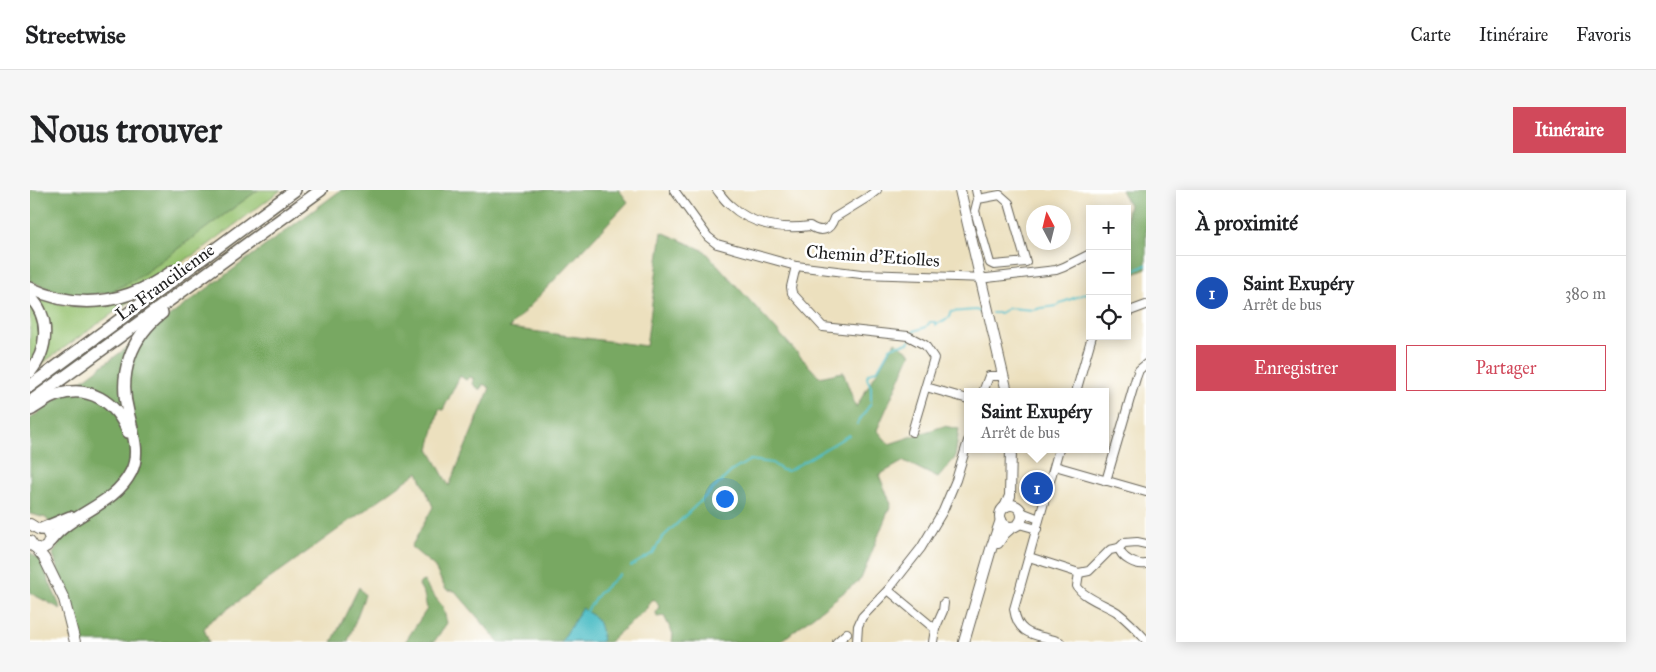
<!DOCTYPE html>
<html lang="fr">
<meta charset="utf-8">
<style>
body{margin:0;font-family:"IM FELL Great Primer",serif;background:#f6f6f6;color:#202124}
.controls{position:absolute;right:15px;top:15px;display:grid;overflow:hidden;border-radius:0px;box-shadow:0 2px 12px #0003}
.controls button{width:45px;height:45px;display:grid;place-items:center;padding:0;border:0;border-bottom:1px solid #e0e0e0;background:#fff;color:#202124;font:25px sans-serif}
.compass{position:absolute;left:996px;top:15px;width:45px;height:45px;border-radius:50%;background:#fff;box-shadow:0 2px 12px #0003;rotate:353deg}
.you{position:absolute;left:694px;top:308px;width:18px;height:18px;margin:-12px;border:4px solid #fff;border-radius:50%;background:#1a73e8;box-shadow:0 0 0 8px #1a73e833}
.badge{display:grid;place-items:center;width:32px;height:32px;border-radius:50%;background:#d1495b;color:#fff;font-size:16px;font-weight:700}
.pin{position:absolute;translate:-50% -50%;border:2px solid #fff;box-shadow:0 1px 5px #0006}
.popup{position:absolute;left:934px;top:198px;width:145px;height:65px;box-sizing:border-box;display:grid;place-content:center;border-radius:0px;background:#fff;filter:drop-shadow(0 1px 4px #0005);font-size:16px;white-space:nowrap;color:#757577}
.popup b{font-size:19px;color:#202124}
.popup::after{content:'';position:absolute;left:50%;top:100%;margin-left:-10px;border:10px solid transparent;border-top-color:#fff}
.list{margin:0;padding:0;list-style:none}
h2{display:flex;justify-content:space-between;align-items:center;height:65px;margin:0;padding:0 20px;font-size:21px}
h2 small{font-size:16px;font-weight:400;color:#757577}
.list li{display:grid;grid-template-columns:32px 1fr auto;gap:15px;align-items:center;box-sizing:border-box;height:75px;padding:0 20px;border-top:1px solid #e0e0e0}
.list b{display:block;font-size:19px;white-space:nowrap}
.list p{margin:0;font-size:16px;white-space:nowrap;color:#757577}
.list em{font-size:16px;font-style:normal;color:#757577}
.actions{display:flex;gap:10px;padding:15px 20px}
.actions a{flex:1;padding:11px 0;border:1px solid #d1495b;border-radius:0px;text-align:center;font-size:18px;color:#d1495b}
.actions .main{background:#d1495b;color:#fff}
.icon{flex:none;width:28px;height:28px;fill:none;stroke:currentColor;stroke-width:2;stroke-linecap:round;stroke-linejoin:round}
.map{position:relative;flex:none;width:1116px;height:452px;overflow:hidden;border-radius:0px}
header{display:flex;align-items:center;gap:30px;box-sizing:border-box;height:70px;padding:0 25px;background:#fff;border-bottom:1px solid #e0e0e0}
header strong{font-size:24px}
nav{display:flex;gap:28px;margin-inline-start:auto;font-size:18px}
.intro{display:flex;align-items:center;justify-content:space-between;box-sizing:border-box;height:120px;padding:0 30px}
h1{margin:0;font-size:35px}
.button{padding:12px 22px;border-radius:0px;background:#d1495b;color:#fff;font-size:18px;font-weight:700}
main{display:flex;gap:30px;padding:0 30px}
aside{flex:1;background:#fff;border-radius:0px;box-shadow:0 2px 12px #0003}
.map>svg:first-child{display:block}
.green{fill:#96c26f;stroke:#596f46}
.forest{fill:#78a862;stroke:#4a623f;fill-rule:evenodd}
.water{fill:#4fbec6;stroke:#366d71}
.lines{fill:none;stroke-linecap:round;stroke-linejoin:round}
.stream{stroke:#4fbec6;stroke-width:2}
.minor-casing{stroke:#656155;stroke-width:10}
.major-casing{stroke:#656155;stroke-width:12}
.highway-casing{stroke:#656155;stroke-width:14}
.minor{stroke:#fff;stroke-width:8}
.major{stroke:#fff;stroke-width:10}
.highway{stroke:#fff;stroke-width:11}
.labels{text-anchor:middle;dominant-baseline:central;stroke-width:5;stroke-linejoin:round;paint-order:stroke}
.street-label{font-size:18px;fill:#1c1c1c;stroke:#fff}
</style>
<header>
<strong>Streetwise</strong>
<nav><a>Carte</a><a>Itinéraire</a><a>Favoris</a></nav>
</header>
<div class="intro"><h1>Nous trouver</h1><a class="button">Itinéraire</a></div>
<main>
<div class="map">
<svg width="1116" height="452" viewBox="0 0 1116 452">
<rect width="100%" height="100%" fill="#fff"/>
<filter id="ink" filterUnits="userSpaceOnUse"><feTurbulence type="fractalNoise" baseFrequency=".02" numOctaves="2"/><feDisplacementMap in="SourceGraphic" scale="10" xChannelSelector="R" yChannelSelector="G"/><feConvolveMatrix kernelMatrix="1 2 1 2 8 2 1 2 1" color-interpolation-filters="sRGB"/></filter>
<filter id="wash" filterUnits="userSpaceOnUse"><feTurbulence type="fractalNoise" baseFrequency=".0096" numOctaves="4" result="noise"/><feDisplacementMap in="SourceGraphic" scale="20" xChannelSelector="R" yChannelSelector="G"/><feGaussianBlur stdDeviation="1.12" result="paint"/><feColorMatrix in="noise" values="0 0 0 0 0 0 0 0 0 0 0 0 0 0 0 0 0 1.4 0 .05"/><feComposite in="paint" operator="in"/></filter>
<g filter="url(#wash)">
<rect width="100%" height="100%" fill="#ece0be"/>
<g class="green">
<polygon points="228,0 251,0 170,61 124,89 97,100 78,103 109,87"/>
<path d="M0,103c43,19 59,16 103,3v3l-96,68 10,-28z"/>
<path d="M0,114c3,4 7,9 9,14 4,15 0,34 -9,46z"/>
</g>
<g class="forest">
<polygon points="0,0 228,0 109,87 78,103 47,106 24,101 0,91"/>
<path d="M311,0h278l9,12 -119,126 137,18 16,-114 43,19 114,126 24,-5 13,35 39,-65 16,11 -34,77 12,14 55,-18 15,3 -4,29 -17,20 -34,-17 -25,14 12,29 -30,75 -81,63h-108l1,-8 -9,-18 -7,1 -1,-4 3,-6 -2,-5 -3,-3 -4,2 -3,7 -38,34h-110l-44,-51 -8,-1 -2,-2 -11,-22 -23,-19 22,-40 -15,-35 -210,151 -4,6 5,13h-129l-27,-88 9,-15 -16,-21 -16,-4v-95zM430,186l6,4 4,-3 3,1v6l7,6 3,-6 7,4 -41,98 -20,-37 10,-40 4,1z"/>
<polygon points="1091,0 1116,0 1116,79 1097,87 1097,23 1099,15"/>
<polygon points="0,362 10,370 31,419 0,403"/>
<polygon points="394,391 398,398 413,417 417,433 404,452 375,452 397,419 394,404 389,395 391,392"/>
<polygon points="329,397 335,405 318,451 319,452 302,452"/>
</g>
<path class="water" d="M553,418c3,5 6,4 10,8 8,5 8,16 10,24l-3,2h-39l17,-27 1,-4z"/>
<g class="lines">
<g class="stream">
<polyline points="1097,84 1116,75"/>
<polyline points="962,123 970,123 979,118 1004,120 1011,118 1027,116 1033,112 1060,102"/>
<polyline points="882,146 884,141 896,137 900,132 905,132 905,135 920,127 920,122 946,120 955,124"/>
<path d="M827,234l14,-21v-16l-4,-9 1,-4 10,-5 12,-21c5,-4 12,-3 18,-5l2,-3"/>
<polyline points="601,376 623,363 632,348 702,281 720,270 742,273 752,280 758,281 819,245"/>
<polyline points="556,422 568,404 590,384"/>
</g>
</g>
</g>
<g filter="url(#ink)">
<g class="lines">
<g class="minor-casing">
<g id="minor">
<polyline points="644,0 678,47 687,54 766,76 831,84 957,88 1026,80 1034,77 1060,64"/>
<path d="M687,0c4,5 8,11 13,15 21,20 52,25 80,21 11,7 20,5 24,-8l34,-21 9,-7"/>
<polyline points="946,0 948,9 945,21 960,73 964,75 996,72 979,13 970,5 948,9"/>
<polyline points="766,76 761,97 762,103 793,137 878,146 895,155 904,168 882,242"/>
<polyline points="1097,122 1116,115"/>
<polyline points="896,197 938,209"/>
<polyline points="953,202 959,186 970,186"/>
<polyline points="1046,202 1062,146"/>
<path d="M1029,259l-45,160c4,29 24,25 46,33"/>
<polyline points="1025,276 1116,302"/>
<polyline points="1076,291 1106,188 1109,180 1116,174"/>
<polyline points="991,322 1009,329"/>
<polyline points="989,334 1007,339"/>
<path d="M1089,358c2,10 17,18 27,16"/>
<path d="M999,367l50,16 -2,13c5,11 29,19 40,26 10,8 20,18 29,28"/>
<polyline points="1049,383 1059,381 1080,360 1089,358 1094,353 1107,352 1116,354"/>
<polyline points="858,400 905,439 903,452"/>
<polyline points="905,439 913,421 914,413"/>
<polyline points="807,452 817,443"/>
<polyline points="827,452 828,436 832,427 858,400 891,358 913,321 926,290 938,251"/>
</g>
</g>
<g class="major-casing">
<g id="major">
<polyline points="930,0 977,202"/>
<circle cx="981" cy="326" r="11"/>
<polyline points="975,317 980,306 981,259"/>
<polyline points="0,334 8,339 16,340 20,348 17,356 12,359 4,357 0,351"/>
<polyline points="968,353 974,344 982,337"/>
<polyline points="6,358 14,368 34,409 45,452"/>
<polyline points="934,452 961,359 971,330"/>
</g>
</g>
<g class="highway-casing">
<g id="highway">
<path d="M0,98c51,24 98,15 143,-17"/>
<path d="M0,107c21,21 18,53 0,75"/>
<polyline points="0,196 265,0"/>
<polyline points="0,212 291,0"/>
<path d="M0,220c9,-5 17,-12 27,-15 32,-11 59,7 71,37"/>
<polyline points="11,339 40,327"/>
<path d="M20,351c22,-29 64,-35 81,-69 10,-19 1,-41 -3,-60 -10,-38 3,-75 34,-99"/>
</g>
</g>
<use href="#minor" class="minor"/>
<use href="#major" class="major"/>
<use href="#highway" class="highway"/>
</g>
</g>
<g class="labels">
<g class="street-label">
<text transform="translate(843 66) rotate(4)">Chemin d'Etiolles</text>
<text transform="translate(135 92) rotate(-36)">La Francilienne</text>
</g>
</g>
</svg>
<div class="controls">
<button>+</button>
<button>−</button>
<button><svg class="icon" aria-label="locate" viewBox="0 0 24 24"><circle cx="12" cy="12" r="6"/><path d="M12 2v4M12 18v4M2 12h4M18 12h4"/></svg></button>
</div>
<svg class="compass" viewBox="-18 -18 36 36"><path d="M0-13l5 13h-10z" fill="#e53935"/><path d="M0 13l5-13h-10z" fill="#757577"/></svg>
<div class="you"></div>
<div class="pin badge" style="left:1007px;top:298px;background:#1a4fb4">1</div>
<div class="popup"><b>Saint Exupéry</b>Arrêt de bus</div>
</div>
<aside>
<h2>À proximité<small></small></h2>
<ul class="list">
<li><span class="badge" style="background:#1a4fb4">1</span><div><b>Saint Exupéry</b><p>Arrêt de bus</p></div><em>380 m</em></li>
</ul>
<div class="actions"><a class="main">Enregistrer</a><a>Partager</a></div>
</aside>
</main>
